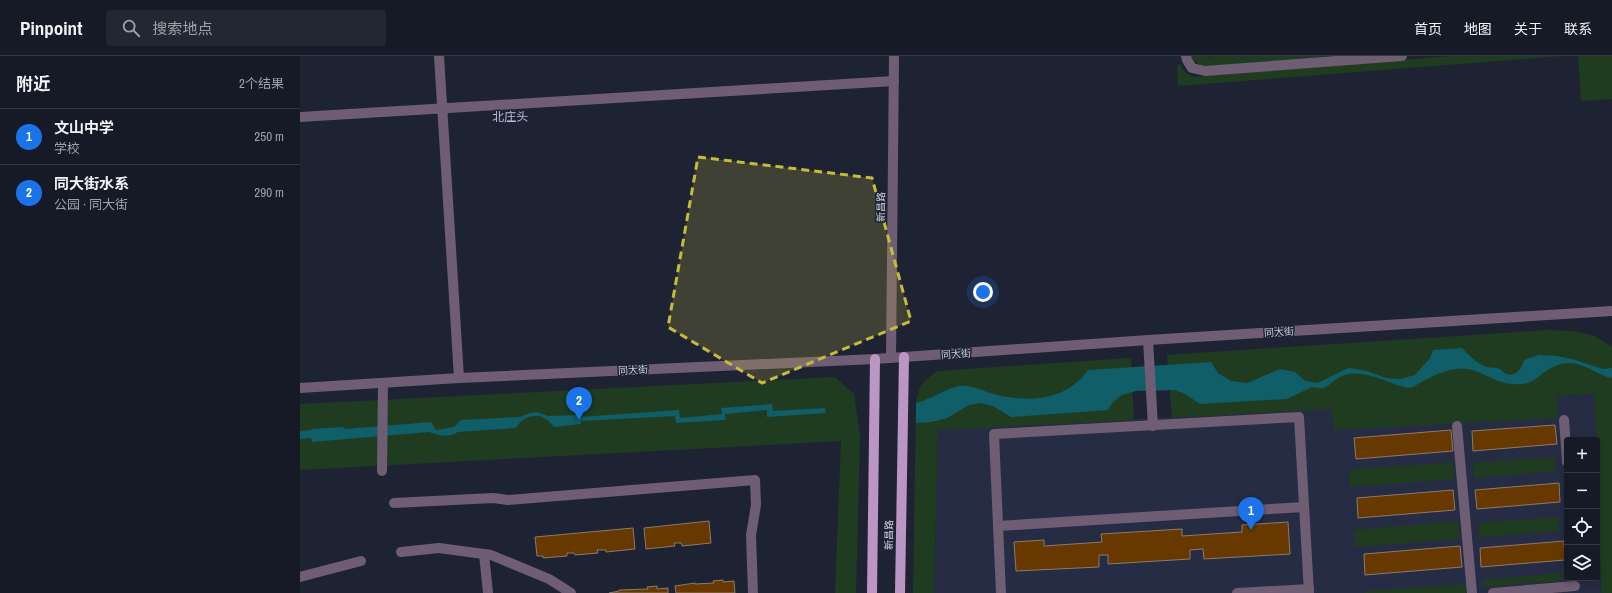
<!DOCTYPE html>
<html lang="zh">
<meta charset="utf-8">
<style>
body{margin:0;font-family:"Archivo Narrow","Noto Sans SC",sans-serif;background:#232733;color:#f1f3f6}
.controls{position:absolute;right:12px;bottom:12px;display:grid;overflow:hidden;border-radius:4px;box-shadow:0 2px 6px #0003}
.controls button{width:36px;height:36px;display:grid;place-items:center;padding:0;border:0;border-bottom:1px solid #353844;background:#161a27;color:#f1f3f6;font:20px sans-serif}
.you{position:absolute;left:683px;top:236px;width:14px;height:14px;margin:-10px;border:3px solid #fff;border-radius:50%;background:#1a73e8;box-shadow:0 0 0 6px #1a73e833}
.badge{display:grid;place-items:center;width:26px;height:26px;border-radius:50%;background:#1a73e8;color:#fff;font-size:13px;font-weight:700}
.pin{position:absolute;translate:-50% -33px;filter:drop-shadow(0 1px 2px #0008)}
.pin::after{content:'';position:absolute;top:21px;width:14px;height:12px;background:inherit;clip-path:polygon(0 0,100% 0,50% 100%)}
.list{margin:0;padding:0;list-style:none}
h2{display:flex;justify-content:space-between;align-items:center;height:52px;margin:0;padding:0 16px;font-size:17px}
h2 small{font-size:13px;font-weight:400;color:#9ea1a7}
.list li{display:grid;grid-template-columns:26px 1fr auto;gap:12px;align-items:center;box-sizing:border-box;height:56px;padding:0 16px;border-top:1px solid #353844}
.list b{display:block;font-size:15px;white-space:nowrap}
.list p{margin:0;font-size:13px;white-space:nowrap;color:#9ea1a7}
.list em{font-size:13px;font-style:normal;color:#9ea1a7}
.icon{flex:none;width:22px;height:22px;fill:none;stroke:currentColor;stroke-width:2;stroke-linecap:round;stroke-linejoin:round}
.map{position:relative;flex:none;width:1312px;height:537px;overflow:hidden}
header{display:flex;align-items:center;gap:24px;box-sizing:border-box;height:56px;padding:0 20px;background:#161a27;border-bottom:1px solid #353844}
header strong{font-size:19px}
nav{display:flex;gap:22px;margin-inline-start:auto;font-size:14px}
.search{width:280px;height:36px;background:#232733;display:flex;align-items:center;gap:10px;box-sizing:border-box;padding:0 14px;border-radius:4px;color:#9ea1a7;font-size:15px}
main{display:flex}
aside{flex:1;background:#161a27}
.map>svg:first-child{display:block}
.built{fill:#262c43}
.green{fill:#1f3c21}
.water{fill:#0f5e68}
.building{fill:#673901;stroke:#8c7a6a}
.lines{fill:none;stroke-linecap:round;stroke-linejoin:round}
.minor{stroke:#6f5d73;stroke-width:10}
.major{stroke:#bb96c3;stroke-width:10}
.marked{fill:#c7bb3c;fill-opacity:0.2;stroke:#c7bb3c;stroke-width:3;stroke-dasharray:8 5;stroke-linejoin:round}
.labels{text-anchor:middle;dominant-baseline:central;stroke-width:3;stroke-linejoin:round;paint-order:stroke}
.street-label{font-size:10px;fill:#cfd3de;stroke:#1e2334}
.quarter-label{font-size:12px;fill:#b8bed5;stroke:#1e2334}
</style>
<header>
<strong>Pinpoint</strong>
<div class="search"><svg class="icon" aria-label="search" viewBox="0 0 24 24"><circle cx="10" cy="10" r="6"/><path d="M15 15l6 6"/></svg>搜索地点</div>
<nav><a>首页</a><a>地图</a><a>关于</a><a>联系</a></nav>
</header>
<main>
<aside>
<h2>附近<small>2个结果</small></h2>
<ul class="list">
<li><span class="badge">1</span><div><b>文山中学</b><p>学校</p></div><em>250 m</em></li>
<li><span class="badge">2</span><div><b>同大街水系</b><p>公园 · 同大街</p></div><em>290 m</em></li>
</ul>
</aside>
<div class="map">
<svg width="1312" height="537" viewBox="0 0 1312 537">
<rect width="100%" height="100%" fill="#1e2334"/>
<polygon class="built" points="1294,338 1296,384 1267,384 1267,522 1297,522 1297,425 1301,537 634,537 638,374"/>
<g class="green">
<polygon points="890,0 908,0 909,1 913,0 1032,0 903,11 891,3"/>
<polygon points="1152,0 1261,0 878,30 877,9 880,8 885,16 893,21"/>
<polygon points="1278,0 1312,0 1312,43 1281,45"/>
<polygon points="1248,274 1273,275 1295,280 1312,291 1312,537 1301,537 1297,384 1296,384 1294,338 1257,340 1258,362 1034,374 1032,353 872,362 867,299"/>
<path d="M831,302l3,62 -196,10 -4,163h-21l3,-190c3,-18 7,-22 22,-32z"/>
<polygon points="535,321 554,338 560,380 556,537 535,537 541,385 0,414 0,348"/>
<polygon points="1255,401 1256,415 1174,422 1173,407"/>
<polygon points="1153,406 1155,423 1050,431 1049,414"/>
<polygon points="1259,461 1260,475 1179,481 1178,467"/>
<polygon points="1158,465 1160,483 1055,491 1054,474"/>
<polygon points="1264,517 1265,524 1183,531 1182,524"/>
<polygon points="1166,528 1167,537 1065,537 1065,535"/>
</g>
<g class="water">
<path d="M1162,292c7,7 15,16 25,19 4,1 9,0 13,2 2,1 3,3 4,4 11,6 18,-5 20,-13l15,-5 17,1 16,3 31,10 9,-1v10l-5,-1c-25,-11 -37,-23 -64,-4 -6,5 -13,11 -21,11 -17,2 -30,-6 -44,-12 -23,-10 -45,4 -65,15l-5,1c-21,-4 -41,-19 -63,-13 -15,4 -14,17 -33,12l-25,12 -87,5 -15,-10 -10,-4 -39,1 -14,4 -9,7 -5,8 -97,7 -18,-11 -12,-3 -12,2 -22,13 -16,4 -15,1v-20c16,-4 28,-14 43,-17 13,-2 23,5 35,8 33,9 73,7 94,-24l123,-8 7,11 13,8 16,2 33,-14 15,3 10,9 13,2 30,-15 19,3 19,7 14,1 15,-4 15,-17 3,-8z"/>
<path d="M472,348l1,7 52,-3 1,5 -59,4v-7l-42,4 1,6 -50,3 -1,-7 -94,5v3l-27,3c-3,-4 -6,-7 -10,-9 -9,-6 -24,1 -28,10l-58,4c-10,6 -18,4 -29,0l-117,10 -1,-4 -11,1v-8l11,-1 1,-1 32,-2 1,2 86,-7 5,8 18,-3 7,-7 59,-3 10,-4 7,-1 11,4 31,-1 1,2 99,-7 1,8 42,-4 -1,-6z"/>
</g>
<g class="building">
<polygon points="1255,369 1257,388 1173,395 1172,375"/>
<polygon points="1151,374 1153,395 1056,403 1054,382"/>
<polygon points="1259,427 1260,446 1177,453 1175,434"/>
<polygon points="1153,434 1155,454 1058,462 1057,442"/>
<polygon points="409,465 411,487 382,490 381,487 374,487 375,490 346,493 344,472"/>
<polygon points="988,466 990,498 904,503 903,493 890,494 890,503 808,508 808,499 799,499 799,511 716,515 714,486 744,484 744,490 802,486 801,478 882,473 882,480 942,476 942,469"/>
<polygon points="333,472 335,493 306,496 306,494 297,494 298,497 275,499 274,497 267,497 267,500 243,502 243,500 237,500 235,481"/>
<polygon points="1264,485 1265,504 1181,511 1180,492"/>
<polygon points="1160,490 1162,511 1065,519 1064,498"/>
<polygon points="423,524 423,526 434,525 435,537 376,537 375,530 395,527 395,528 414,527 413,525"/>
<polygon points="357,530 357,533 368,532 368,537 309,537 319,535 319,534 348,533 347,531"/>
</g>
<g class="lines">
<g class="minor">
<polyline points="139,0 159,322"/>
<polyline points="886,0 887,4 892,12 905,15 1102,0"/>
<polyline points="0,61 594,25"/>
<polyline points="848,284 853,370"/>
<polyline points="591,302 594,0"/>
<polyline points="0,332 159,322 575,303 848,284 1312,255"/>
<polyline points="1264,364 1267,406"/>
<polyline points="1157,370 1172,537"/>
<polyline points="82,415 83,327"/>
<polyline points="94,447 193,442 208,444 455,424 456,449 451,479 453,537"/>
<polyline points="698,470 1004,451"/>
<polyline points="101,496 139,492 191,499 249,523 271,537"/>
<polyline points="184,498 188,537"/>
<polyline points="0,521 61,505"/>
<polyline points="701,537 694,378 999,361 1009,537"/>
<polyline points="937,537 1009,533"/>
<polyline points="1193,537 1275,530"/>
</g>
<g class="major">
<polyline points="572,537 575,303"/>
<polyline points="600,537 604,301"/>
</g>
</g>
<path class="marked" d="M398,101l174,21 39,143 -149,62 -94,-56z"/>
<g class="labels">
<g class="street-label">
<text transform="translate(581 151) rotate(-89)">新昌路</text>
<text transform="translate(979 276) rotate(-4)">同大街</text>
<text transform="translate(656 298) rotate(-4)">同大街</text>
<text transform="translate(333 314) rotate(-3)">同大街</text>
<text transform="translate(589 479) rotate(-89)">新昌路</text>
</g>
<g class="quarter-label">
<text x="210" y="61">北庄头</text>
</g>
</g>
</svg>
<div class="controls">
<button>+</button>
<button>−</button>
<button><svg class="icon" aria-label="locate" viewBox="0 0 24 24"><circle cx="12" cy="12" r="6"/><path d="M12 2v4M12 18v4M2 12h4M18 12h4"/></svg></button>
<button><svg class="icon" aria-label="layers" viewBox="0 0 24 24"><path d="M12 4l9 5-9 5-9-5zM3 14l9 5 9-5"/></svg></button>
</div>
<div class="you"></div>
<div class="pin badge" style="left:951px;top:474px">1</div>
<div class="pin badge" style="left:279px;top:364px">2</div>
</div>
</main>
